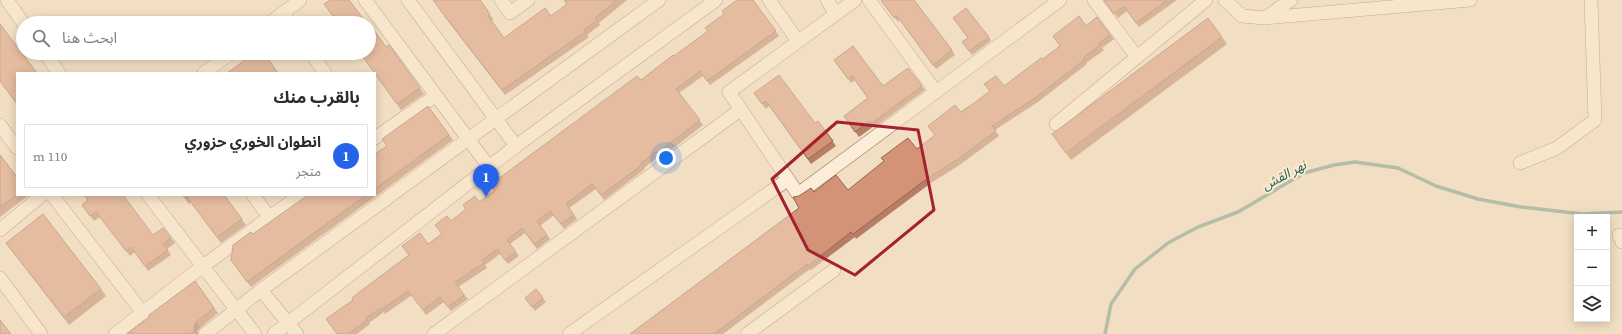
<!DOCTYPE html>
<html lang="ar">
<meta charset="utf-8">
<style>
body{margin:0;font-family:"Source Serif 4","Noto Sans Arabic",serif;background:#f2f2f3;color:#2b2b33;direction:rtl}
.controls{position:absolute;right:12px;bottom:12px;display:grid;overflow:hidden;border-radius:0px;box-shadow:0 2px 10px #0003}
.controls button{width:36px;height:36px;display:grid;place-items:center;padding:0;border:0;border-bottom:1px solid #e1e1e2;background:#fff;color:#2b2b33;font:20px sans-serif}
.you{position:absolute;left:666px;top:158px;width:14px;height:14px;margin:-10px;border:3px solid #fff;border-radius:50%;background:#1a73e8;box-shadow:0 0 0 6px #1a73e833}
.badge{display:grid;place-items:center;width:26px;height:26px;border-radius:50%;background:#2563eb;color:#fff;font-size:13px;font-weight:700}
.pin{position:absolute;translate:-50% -33px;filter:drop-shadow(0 1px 2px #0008)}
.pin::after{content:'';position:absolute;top:21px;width:14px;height:12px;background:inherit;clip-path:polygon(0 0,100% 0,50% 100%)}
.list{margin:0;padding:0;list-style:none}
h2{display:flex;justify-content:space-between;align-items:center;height:52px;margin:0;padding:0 16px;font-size:17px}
h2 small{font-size:13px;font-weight:400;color:#7c7c81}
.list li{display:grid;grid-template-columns:26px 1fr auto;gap:12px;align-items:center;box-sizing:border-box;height:64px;margin:0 8px 8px;padding:0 8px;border:1px solid #e1e1e2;border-radius:0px}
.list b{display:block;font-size:15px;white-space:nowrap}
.list p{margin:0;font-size:13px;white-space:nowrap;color:#7c7c81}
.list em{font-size:13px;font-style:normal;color:#7c7c81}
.icon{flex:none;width:22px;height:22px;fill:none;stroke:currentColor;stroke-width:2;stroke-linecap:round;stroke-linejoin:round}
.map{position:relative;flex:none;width:1622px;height:334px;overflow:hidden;direction:ltr}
.search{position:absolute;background:#fff;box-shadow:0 2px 10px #0003;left:16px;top:16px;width:360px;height:44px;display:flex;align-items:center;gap:10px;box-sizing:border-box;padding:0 14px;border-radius:22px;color:#7c7c81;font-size:15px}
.panel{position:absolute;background:#fff;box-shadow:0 2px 10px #0003;left:16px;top:72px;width:360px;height:124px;border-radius:0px;direction:rtl}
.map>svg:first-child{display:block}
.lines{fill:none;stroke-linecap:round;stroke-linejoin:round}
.stream{stroke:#6b9586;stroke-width:3.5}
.minor-casing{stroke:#8f6f58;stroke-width:14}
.minor{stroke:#fcedd8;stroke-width:13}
.wall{fill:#b67e65}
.shaded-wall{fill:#946753}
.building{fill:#d49376;stroke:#946753}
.marked{fill:none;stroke:#a42230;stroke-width:3;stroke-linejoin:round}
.labels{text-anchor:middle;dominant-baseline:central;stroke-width:4;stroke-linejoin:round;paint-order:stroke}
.water-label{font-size:13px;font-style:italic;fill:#2b5f56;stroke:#f9ead4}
</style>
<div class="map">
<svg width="1622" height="334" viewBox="0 0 1622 334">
<rect width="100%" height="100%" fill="#f2dfc3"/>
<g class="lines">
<polyline class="stream" points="1105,334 1111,304 1135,269 1168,243 1198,227 1238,212 1304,173 1334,165 1355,162 1398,168 1436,186 1478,199 1521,207 1583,214 1622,212"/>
<g class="minor-casing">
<g id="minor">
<polyline points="7,0 23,23"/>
<polyline points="365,0 489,167"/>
<polyline points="408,0 516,146"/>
<polyline points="501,0 510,13 528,0"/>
<polyline points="769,0 798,41"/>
<polyline points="827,0 836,14"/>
<polyline points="855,0 729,92 798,194 1060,0"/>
<polyline points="869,0 936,92"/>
<polyline points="1094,0 1137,57"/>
<polyline points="1225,0 1242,16 1265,18 1291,0"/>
<polyline points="283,13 290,23"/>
<polyline points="1265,18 1470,0"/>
<polyline points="270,23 300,0"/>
<polyline points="45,53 59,73"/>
<polyline points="311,53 325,73"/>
<polyline points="204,73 231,53"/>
<polyline points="1056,124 1206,0"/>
<polyline points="0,125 17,148"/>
<polyline points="375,138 435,96"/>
<polyline points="1520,163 1557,148 1595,120 1591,0"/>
<polyline points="52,195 143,313"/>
<polyline points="148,195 255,334"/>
<polyline points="253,195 270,218"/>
<polyline points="0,230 42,195"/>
<polyline points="1619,235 1622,242"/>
<polyline points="0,278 41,334"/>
<polyline points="261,290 297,334"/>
<polyline points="115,334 203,266 300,195"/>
<polyline points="205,334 261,290 659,0"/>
<polyline points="274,334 516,146 716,0"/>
<polyline points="434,334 740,110"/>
<polyline points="569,334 787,180"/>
<polyline points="747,334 834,270"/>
</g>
</g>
<use href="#minor" class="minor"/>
</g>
<g class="wall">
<polygon points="480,0 493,19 492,21 504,38 551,16 567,5 564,0 627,0 599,23 600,25 587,35 589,37 505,95 444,16"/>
<polygon points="753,0 779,36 710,85 703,76 679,93 703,125 661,158 659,156 644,168 645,169 604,200 596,189 569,208 577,219 564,229 554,215 540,226 550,239 537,249 525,233 510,244 519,256 508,264 500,254 485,265 487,268 458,287 468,299 451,311 444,302 426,315 412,295 385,314 384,312 369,323 370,324 357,334 337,334 428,244 441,234 451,221 479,202 641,80"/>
<polygon points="881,0 952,50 955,55 936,69 900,20 898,22"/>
<polygon points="1104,0 1177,0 1139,27 1127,11 1118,18"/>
<polygon points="1097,17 1114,39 1102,48 1104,50 1086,63 1087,64 1038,102 995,130 999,136 958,166 931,183 856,239 855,237 811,270 810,269 723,334 630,334 799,208 799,196 814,192 848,190 917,149 935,135 961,112 1004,86 1043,59"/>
<polygon points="365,21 386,47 389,45 424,94 401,110 375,74"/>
<polygon points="989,37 991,41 972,55 962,42"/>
<polygon points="1222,37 1227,44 1071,160 1057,141"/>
<polygon points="834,60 883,86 908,68 925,90 875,127 874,126 859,137 844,116 868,98 855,80 851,83"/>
<polygon points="754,93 815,123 818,121 836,146 811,164 769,106 766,109"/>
<polygon points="428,106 453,140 251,287 231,260 253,234 308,195 375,195 375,154 387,146"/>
<polygon points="0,155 17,177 17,195 29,195 0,217"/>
<polygon points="182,195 224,195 246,225 221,243 191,202 189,204"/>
<polygon points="82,205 153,235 163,228 175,243 167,249 171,255 148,271 135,252 130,256 100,217 94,221"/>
<polygon points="6,243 101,289 106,296 69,325"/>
<polygon points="195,281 218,313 200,328 197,331 198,334 127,334 150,317"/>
<polygon points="525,298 543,298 546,302 535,311"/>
</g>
<polygon class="shaded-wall" points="196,322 200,328 197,331 198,334 196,334 194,331 194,326"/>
<g class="building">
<polygon points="330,0 349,0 365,21 367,20 386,47 389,45 420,88 397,104 360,53 369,53 369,23 338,23 324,4"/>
<polygon points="433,0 480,0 490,14 488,16 504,38 545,8 551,16 567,4 564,0 617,0 595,18 597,20 584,30 585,32 502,90 441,11"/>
<polygon points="737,0 753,0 776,31 707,81 700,71 676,89 700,120 657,153 656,152 641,163 642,165 601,195 592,184 566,204 574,215 561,224 550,211 537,221 547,235 534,244 522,228 507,240 516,252 505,260 497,249 482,260 484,263 455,282 464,295 448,307 440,297 423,310 408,291 382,309 381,308 366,318 367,320 348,334 337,334 326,319 353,300 352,298 366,287 409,255 402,246 420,233 428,244 442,234 435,225 447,216 451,221 466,209 463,205 475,196 479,202 495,191 490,185 637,76 641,80 673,55 674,56 708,31 705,28 724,14 722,11"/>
<polygon points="881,0 914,0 952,50 933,65 897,16 894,18"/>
<polygon points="1104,0 1167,0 1136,23 1124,6 1114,14"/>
<polygon points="966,8 989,37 969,51 962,42 968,38 953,18"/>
<polygon points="1079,16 1086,26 1097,17 1110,35 1099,43 1100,45 1083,58 1084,60 1035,98 992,126 996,131 955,161 928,178 853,234 851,232 808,266 807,264 714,334 630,334 799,208 793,197 799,196 811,188 814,192 836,175 848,190 884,161 881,158 908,138 917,149 935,135 928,126 955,105 961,112 974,103 990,91 984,84 996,76 1004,86 1041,58 1043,59 1060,46 1053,36"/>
<polygon points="1208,18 1222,37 1066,153 1052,134"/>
<polygon points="0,24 37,73 17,73 17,104 0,81"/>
<polygon points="853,46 883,86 908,68 922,86 872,123 870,121 855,132 844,116 868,98 852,76 848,79 834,60"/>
<polygon points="255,53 264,53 278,73 227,73"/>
<polygon points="779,75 815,123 818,121 833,141 808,159 766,101 762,104 754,93"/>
<polygon points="428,106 449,135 375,189 375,154 387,146 382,139"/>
<polygon points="0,155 17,177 17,195 0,207"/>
<polygon points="84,195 123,195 153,235 163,228 171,238 163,244 168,250 145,266 131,247 126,251 96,212 90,216 82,205 88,200"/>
<polygon points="182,195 224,195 242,219 217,237 187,197 185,198"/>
<polygon points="308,195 366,195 247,282 231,260 233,245 251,232 253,234"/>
<polygon points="43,214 101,289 64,317 6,243"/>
<polygon points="195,281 214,308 196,322 194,326 194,331 190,334 127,334 150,317 149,315"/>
<polygon points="536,289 543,298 532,307 525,298"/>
<polygon points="0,320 11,334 0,334"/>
</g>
<path d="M0 0H1622V334H0ZM837,122l81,8 16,80 -79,65 -47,-25 -36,-71z" fill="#f2dfc3" fill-opacity=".55" fill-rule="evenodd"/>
<path class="marked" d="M837,122l81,8 16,80 -79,65 -47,-25 -36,-71z"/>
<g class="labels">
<g class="water-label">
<text transform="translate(1284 175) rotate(-28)">نهر القش</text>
</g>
</g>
</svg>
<div class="controls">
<button>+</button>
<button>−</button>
<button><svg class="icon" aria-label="layers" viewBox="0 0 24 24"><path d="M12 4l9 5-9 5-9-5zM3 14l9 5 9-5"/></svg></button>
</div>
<div class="you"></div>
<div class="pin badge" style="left:486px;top:197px">1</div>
<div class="search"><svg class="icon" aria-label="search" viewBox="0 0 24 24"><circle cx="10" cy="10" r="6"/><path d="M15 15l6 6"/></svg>ابحث هنا</div>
<section class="panel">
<h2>بالقرب منك<small></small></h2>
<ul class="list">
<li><span class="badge">1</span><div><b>انطوان الخوري حزوري</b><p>متجر</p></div><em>110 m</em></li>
</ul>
</section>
</div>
